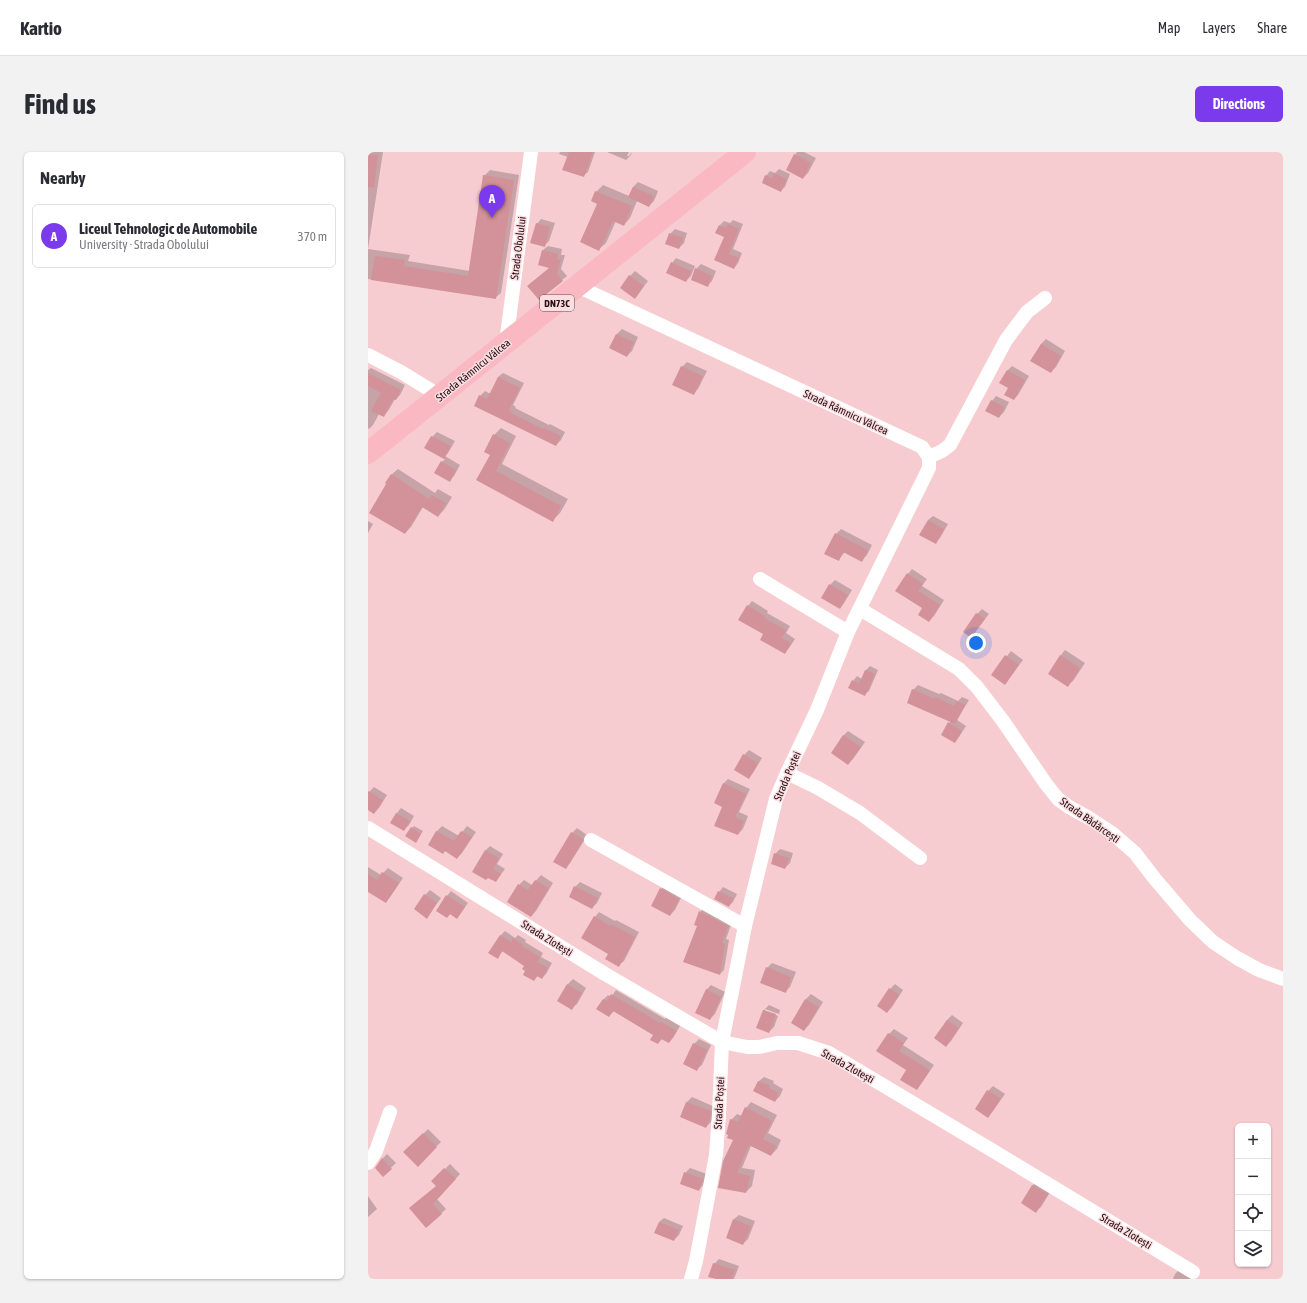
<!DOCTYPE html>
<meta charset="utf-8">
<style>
body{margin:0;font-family:"Asap Condensed",sans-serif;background:#f2f2f3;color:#2b2b33}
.controls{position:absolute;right:12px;bottom:12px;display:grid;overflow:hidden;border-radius:6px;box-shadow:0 1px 3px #0004}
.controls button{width:36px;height:36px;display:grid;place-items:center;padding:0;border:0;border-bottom:1px solid #e1e1e2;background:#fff;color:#2b2b33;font:20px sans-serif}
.you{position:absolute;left:608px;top:491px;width:14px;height:14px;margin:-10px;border:3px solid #fff;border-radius:50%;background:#1a73e8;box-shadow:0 0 0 6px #1a73e833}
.badge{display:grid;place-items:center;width:26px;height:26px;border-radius:50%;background:#7c3aed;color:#fff;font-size:13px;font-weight:700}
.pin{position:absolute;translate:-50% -33px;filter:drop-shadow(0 1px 2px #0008)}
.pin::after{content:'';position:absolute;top:21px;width:14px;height:12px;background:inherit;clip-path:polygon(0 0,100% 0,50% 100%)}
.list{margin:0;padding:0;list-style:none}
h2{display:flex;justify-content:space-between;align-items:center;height:52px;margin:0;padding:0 16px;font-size:17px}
h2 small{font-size:13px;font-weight:400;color:#7c7c81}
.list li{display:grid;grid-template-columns:26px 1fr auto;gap:12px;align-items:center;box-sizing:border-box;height:64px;margin:0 8px 8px;padding:0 8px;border:1px solid #e1e1e2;border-radius:6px}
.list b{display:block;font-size:15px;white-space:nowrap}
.list p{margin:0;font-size:13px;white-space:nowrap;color:#7c7c81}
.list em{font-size:13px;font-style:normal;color:#7c7c81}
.icon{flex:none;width:22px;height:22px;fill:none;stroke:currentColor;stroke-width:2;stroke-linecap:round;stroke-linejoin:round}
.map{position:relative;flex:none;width:915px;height:1127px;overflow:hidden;border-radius:6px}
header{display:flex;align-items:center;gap:24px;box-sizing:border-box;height:56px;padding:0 20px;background:#fff;border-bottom:1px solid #e1e1e2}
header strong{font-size:19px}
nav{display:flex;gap:22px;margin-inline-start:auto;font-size:14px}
.intro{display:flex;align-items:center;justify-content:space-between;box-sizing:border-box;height:96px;padding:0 24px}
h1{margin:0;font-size:28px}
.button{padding:10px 18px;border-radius:6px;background:#7c3aed;color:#fff;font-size:14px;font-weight:700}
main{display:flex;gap:24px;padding:0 24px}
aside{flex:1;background:#fff;border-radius:6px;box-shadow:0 1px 3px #0004}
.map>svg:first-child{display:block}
.shadow{fill:#0003}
.building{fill:#d3929a}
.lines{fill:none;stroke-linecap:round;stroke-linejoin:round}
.minor{stroke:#fff;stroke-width:14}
.primary{stroke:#f9b8c2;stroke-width:22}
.labels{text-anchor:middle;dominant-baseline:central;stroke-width:3;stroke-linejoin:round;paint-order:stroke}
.shield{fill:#fadee1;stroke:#664c50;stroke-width:1}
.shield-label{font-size:10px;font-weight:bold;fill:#260e12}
.street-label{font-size:11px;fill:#260e12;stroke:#fadee1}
</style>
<header>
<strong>Kartio</strong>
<nav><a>Map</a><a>Layers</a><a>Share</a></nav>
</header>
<div class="intro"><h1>Find us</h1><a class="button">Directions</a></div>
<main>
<aside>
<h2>Nearby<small></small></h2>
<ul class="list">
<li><span class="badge">A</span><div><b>Liceul Tehnologic de Automobile</b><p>University · Strada Obolului</p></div><em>370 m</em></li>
</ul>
</aside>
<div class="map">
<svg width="915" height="1127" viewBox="0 0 915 1127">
<rect width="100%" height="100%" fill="#f7ccd1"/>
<g class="shadow">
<polygon points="0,0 15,0 0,97 42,103 40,109 102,119 116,24 122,18 151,23 133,141 127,146 0,127"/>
<polygon points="192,0 227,0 220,20 215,24 200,5 191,2"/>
<polygon points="239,0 261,0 259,4 261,4 264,0 263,3 258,8"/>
<polygon points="429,0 436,0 448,6 440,21 435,26 427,3"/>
<polygon points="411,17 422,22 417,35 412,39 398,24 402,19 407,21"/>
<polygon points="270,30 290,39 286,49 281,54 269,49 262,66 256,73 248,69 238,91 231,97 231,51 228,40 235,33 261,44 265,35"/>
<polygon points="173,67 187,71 181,89 176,94 169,72"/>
<polygon points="365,68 375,72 365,97 374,101 370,111 366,116 347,108 357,84 352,73 356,69 362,71"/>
<polygon points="307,77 319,81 316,91 311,96 302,82"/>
<polygon points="180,94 194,97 193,103 197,103 193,117 199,124 194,128 182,115 175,98"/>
<polygon points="308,106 327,114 323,124 318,129 304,111"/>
<polygon points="333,112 348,119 344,129 339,134 328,117"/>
<polygon points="267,119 280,129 267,146 262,124"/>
<polygon points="254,177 270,185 264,199 259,204 242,196 249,182"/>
<polygon points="678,187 697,199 688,215 683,220 664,209 673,192"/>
<polygon points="319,210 339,219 330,237 325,242 314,215"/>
<polygon points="644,214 661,224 650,243 646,247 641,236 640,218"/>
<polygon points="3,216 37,233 32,243 28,247 27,247 20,259 15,264 11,262 5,273 1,277 0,276 0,218"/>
<polygon points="135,221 156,231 145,253 148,255 147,256 181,273 182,272 197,280 193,288 188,293 112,244 117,239 123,242 130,225"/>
<polygon points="628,244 641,250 636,260 631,265 624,249"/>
<polygon points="133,276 148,284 134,312 200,347 192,361 185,368 109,328 123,303 126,283"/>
<polygon points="69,280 87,289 80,301 77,304 92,313 86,324 82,328 74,310 77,307 58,296 64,285"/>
<polygon points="30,317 67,341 70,337 84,345 76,358 70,364 55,355 43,375 37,381 23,323"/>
<polygon points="565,364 580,372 572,386 567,391 560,368"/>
<polygon points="0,369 5,372 0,381"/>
<polygon points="473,377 504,393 499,403 494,408 477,400 470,408 468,382"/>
<polygon points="544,417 559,427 554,434 576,448 566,464 561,469 540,422"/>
<polygon points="467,428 484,438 476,451 472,456 462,433"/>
<polygon points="384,449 400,459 399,461 422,474 418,481 427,487 421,496 417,501 396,482 380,454"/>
<polygon points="614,457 621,462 603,485 609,462"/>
<polygon points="697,498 717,511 705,529 700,533 681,521 693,503"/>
<polygon points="643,499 655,508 637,531 624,523"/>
<polygon points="502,514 510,518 501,539 496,543 485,529 489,524 494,527 498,518"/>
<polygon points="550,533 571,542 573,541 590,549 594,545 601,548 589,568 598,574 591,585 587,590 581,571 583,569 545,538"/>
<polygon points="480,579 497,590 485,607 480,611 475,584"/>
<polygon points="381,598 394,606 385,621 381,626 376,603"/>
<polygon points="360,627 382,637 371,660 380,664 375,677 370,682 355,654 355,632"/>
<polygon points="6,635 19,643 11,656 6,661 0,657 0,641"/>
<polygon points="33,656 46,664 41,673 36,678 23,670 29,661"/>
<polygon points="46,674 55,679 50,687 44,676"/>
<polygon points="74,674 91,684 99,674 108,680 94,701 89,706 78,698 75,701 61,693 69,679"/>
<polygon points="209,676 219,683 219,684 202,711 197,716 204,681"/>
<polygon points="122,694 135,702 129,712 137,717 128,729 105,719 118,698"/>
<polygon points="412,697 425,701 422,711 417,716 407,702"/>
<polygon points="0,715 13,723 20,716 35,726 22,745 17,750 0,739"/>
<polygon points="173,723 185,731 168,759 163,764 151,733 156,728 164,733"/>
<polygon points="212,730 234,741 229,751 224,756 207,735"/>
<polygon points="298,732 315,742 307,758 302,763 293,737"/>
<polygon points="355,735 369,742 365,750 361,754 351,740"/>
<polygon points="62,738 73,746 59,765 57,743"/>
<polygon points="83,739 100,751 89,766 82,762 79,765 79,744"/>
<polygon points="337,755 364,770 358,787 361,788 356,818 352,822 330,773 332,760"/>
<polygon points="231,760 247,769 248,768 271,780 256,809 251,813 241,801 227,765"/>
<polygon points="137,779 147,786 150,783 158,788 157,790 175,801 173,805 184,811 178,822 174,826 170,824 166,828 158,819 157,813 135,799 129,805 121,800 133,783"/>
<polygon points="404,811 428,820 422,835 417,840 399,816"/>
<polygon points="205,827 218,836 209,852 204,856 190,848 200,832"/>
<polygon points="527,832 535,838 524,855 519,860 522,837"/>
<polygon points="343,833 357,840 347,862 342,867 338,838"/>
<polygon points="248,838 297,867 298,866 312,874 305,886 301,890 295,886 290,891 286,883 246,859 241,864 235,848 240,843 243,845"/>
<polygon points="443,842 455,850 441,873 436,878 424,870 438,847"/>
<polygon points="401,853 412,858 411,862 397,857 397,859 410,864 406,875 401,880 389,876 396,858"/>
<polygon points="584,863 595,871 583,889 578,894 567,886 579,868"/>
<polygon points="526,877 540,886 535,893 566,913 553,932 548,937 521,882"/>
<polygon points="331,887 343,893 334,913 329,917 326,892"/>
<polygon points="396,925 406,929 405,931 415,937 412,944 407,949 387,939 391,929"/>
<polygon points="625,934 637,942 624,960 620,965 620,939"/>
<polygon points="324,945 347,955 347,961 343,970 338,975 313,965 319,950"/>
<polygon points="383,950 409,963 400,981 413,988 409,997 403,1003 383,994 374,1016 387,1018 384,1034 378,1040 352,1035 366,987 363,968 369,962 374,964 378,956"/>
<polygon points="60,977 73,990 50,1013 37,1000"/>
<polygon points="19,1002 28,1011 15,1023 14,1007"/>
<polygon points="82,1012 92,1022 69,1047 78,1057 58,1075 69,1033 65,1029"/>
<polygon points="322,1016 339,1022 335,1033 331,1038 317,1021"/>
<polygon points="670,1028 684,1037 673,1055 668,1059 654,1051 665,1033"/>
<polygon points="0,1044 9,1057 0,1065"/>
<polygon points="371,1063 387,1069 380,1087 375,1092 366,1067"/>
<polygon points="296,1066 315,1074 311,1083 306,1088 291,1070"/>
<polygon points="351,1107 371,1114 366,1127 351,1127 346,1112"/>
<polygon points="812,1117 828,1125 826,1127 805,1127 807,1122"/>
</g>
<g class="building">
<polygon points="201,0 225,0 216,25 194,18"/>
<polygon points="0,2 10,3 6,36 0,35"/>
<polygon points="426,2 443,11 435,27 418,18"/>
<polygon points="406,21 419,27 413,40 394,31 397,23 404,26"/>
<polygon points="115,23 146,28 128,147 3,128 7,104 37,108 36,114 100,124"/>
<polygon points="265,35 286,44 281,55 260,45"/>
<polygon points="227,39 264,54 256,74 245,69 231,99 212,90 229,52 223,49"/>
<polygon points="168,71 182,75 177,95 162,91"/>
<polygon points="360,72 371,77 361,102 371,106 366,117 346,108 356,85 347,81 351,73 358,76"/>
<polygon points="301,81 315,86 311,97 297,92"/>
<polygon points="174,98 190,102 189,107 191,108 193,106 189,122 195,129 171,148 159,134 181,116 170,113"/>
<polygon points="303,110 323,119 318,130 298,121"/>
<polygon points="327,116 344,124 340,135 323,128"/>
<polygon points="261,123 276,134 267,147 252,136"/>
<polygon points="248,182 266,190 259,205 241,196"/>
<polygon points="673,192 693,204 683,221 662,209"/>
<polygon points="313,214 335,224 326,243 304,233"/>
<polygon points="639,218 657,228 646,248 636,243 640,236 631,231"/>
<polygon points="0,221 33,238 28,248 25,247 16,265 3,259 13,241 0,234"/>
<polygon points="130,225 152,236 141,258 144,260 143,261 175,277 176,276 193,284 188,294 106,254 111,243 119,247"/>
<polygon points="623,248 636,255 631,266 617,259"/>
<polygon points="125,282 142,291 128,319 193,354 185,370 108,328 122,303 116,300"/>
<polygon points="63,284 83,294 76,307 56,296"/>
<polygon points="73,309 88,318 82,330 66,321"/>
<polygon points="23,322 61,347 63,343 78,351 70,365 54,355 37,382 1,361 18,332 17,331"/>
<polygon points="560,368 576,377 568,392 551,383"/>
<polygon points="467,381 500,398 494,410 475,400 471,409 456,402"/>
<polygon points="539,421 555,432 550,439 572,453 561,470 550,463 554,456 527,439"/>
<polygon points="461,432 480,443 472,457 453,446"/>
<polygon points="379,453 397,464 396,466 418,478 414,486 423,491 417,502 392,488 395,482 370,468"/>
<polygon points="608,461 617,467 603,486 595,480"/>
<polygon points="637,503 651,513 637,533 623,523"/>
<polygon points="692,503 712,516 700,535 680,522"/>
<polygon points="497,518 507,522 497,544 480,536 484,528 491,532"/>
<polygon points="544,537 567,547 567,545 586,554 589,549 597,553 587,572 539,551"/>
<polygon points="580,570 594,579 587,591 573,583"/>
<polygon points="475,583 493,595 480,613 463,601"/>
<polygon points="375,602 390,611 381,627 366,618"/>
<polygon points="355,631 378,642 367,665 376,669 370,683 346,674 354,655 346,651"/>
<polygon points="0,639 15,648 6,662 0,658"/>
<polygon points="28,661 42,669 36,679 22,671"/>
<polygon points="43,675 53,682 48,691 37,684"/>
<polygon points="68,679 86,689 93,679 104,685 89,707 77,699 75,702 60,693"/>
<polygon points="203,680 215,687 215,689 198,717 185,710"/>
<polygon points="117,698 131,706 125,717 133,722 128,730 120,726 118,728 104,720"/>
<polygon points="406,701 421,706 417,717 403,712"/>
<polygon points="14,720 31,731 18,751 0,740 0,722 9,728"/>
<polygon points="167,728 181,736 163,765 139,750 150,732 160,738"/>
<polygon points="206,734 230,746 224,757 201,745"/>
<polygon points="292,736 311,747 302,764 283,754"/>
<polygon points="350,739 365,746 361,755 346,747"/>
<polygon points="56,742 69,751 59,767 46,757"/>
<polygon points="78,743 97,755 89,767 82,762 79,766 68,759"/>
<polygon points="331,759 360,774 354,791 357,792 352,823 315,810 329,774 326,773"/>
<polygon points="226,764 242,774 243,772 267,785 251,815 237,807 240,802 213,786"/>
<polygon points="132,783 143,790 145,786 155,793 154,794 172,805 169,810 180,816 174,827 169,824 166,829 155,823 157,819 154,817 156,814 134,799 130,807 120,801"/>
<polygon points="398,815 423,825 418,841 392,831"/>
<polygon points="199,832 214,841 204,858 189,849"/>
<polygon points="521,836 531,843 519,861 509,854"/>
<polygon points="338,837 353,845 342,868 327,861"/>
<polygon points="243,842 292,871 293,870 309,879 301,891 293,887 290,892 282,888 285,883 245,859 241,865 228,857 235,847 239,849"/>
<polygon points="437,847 451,855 436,879 423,871"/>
<polygon points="395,858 408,862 401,881 388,876"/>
<polygon points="579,868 591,876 578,895 566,886"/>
<polygon points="520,881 536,891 531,899 562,918 549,938 532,928 538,918 508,899"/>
<polygon points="325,891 339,898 329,919 315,912"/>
<polygon points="390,929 402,934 401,936 411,941 407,950 385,939"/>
<polygon points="619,938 633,947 620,966 607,957"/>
<polygon points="318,950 343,959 342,967 338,976 312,965"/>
<polygon points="377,955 404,969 395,987 408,994 403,1004 381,993 369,1021 382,1024 378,1041 350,1036 355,1009 365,988 359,986 360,983 358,982 362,967 370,970"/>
<polygon points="55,981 69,995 50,1015 35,1000"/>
<polygon points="14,1006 24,1017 15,1025 7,1016"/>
<polygon points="76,1016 88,1027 65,1052 74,1062 58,1076 41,1056 68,1034 63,1029"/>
<polygon points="316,1020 335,1027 331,1039 312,1032"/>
<polygon points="664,1033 680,1042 668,1061 653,1051"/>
<polygon points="365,1067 383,1074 375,1093 358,1086"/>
<polygon points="291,1070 311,1078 306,1089 286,1081"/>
<polygon points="345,1111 367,1118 364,1127 348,1127 340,1125"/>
</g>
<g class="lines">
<g class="minor">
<polyline points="209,134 554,295 561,305"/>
<polyline points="138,191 163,0"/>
<polyline points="0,203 33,220 72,244"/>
<polyline points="561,305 574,299 582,293 638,188 659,160 677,146"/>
<polyline points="392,427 480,480"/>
<polyline points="492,457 591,517 609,535 635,569 678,632 690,647 701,655 721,666 744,681 767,701 787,727 822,768 845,790 869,806 891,818 915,827"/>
<polyline points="419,621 450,636 492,661 552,706"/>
<polyline points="0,676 237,822 354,890 379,895 391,895 409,891 430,891 461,901 627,1000 825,1120"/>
<polyline points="223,688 377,774"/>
<polyline points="0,1011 8,999 22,960"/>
<polyline points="323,1127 328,1109 348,1003 351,962 354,890 377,774 408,647 419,621 449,558 480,480 561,316 561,305"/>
</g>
<polyline class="primary" points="0,301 377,0"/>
</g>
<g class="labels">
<rect class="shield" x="172" y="143" width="34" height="16" rx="3"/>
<g class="shield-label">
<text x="189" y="151">DN73C</text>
</g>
<g class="street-label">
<text transform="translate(150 96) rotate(-83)">Strada Obolului</text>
<text transform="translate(105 218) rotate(-39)">Strada Râmnicu Vâlcea</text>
<text transform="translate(478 260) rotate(25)">Strada Râmnicu Vâlcea</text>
<text transform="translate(419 624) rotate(-67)">Strada Poștei</text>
<text transform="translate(722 668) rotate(35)">Strada Bădărcești</text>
<text transform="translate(179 786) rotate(32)">Strada Zlotești</text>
<text transform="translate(480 914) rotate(29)">Strada Zlotești</text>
<text transform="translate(351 951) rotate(-87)">Strada Poștei</text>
<text transform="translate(758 1079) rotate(31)">Strada Zlotești</text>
</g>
</g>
</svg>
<div class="controls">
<button>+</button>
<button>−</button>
<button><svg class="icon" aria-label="locate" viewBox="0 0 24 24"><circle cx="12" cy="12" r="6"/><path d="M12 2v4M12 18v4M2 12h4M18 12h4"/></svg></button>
<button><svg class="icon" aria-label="layers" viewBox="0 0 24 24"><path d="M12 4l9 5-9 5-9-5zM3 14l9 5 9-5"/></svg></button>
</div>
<div class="you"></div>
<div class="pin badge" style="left:124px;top:66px">A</div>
</div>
</main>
